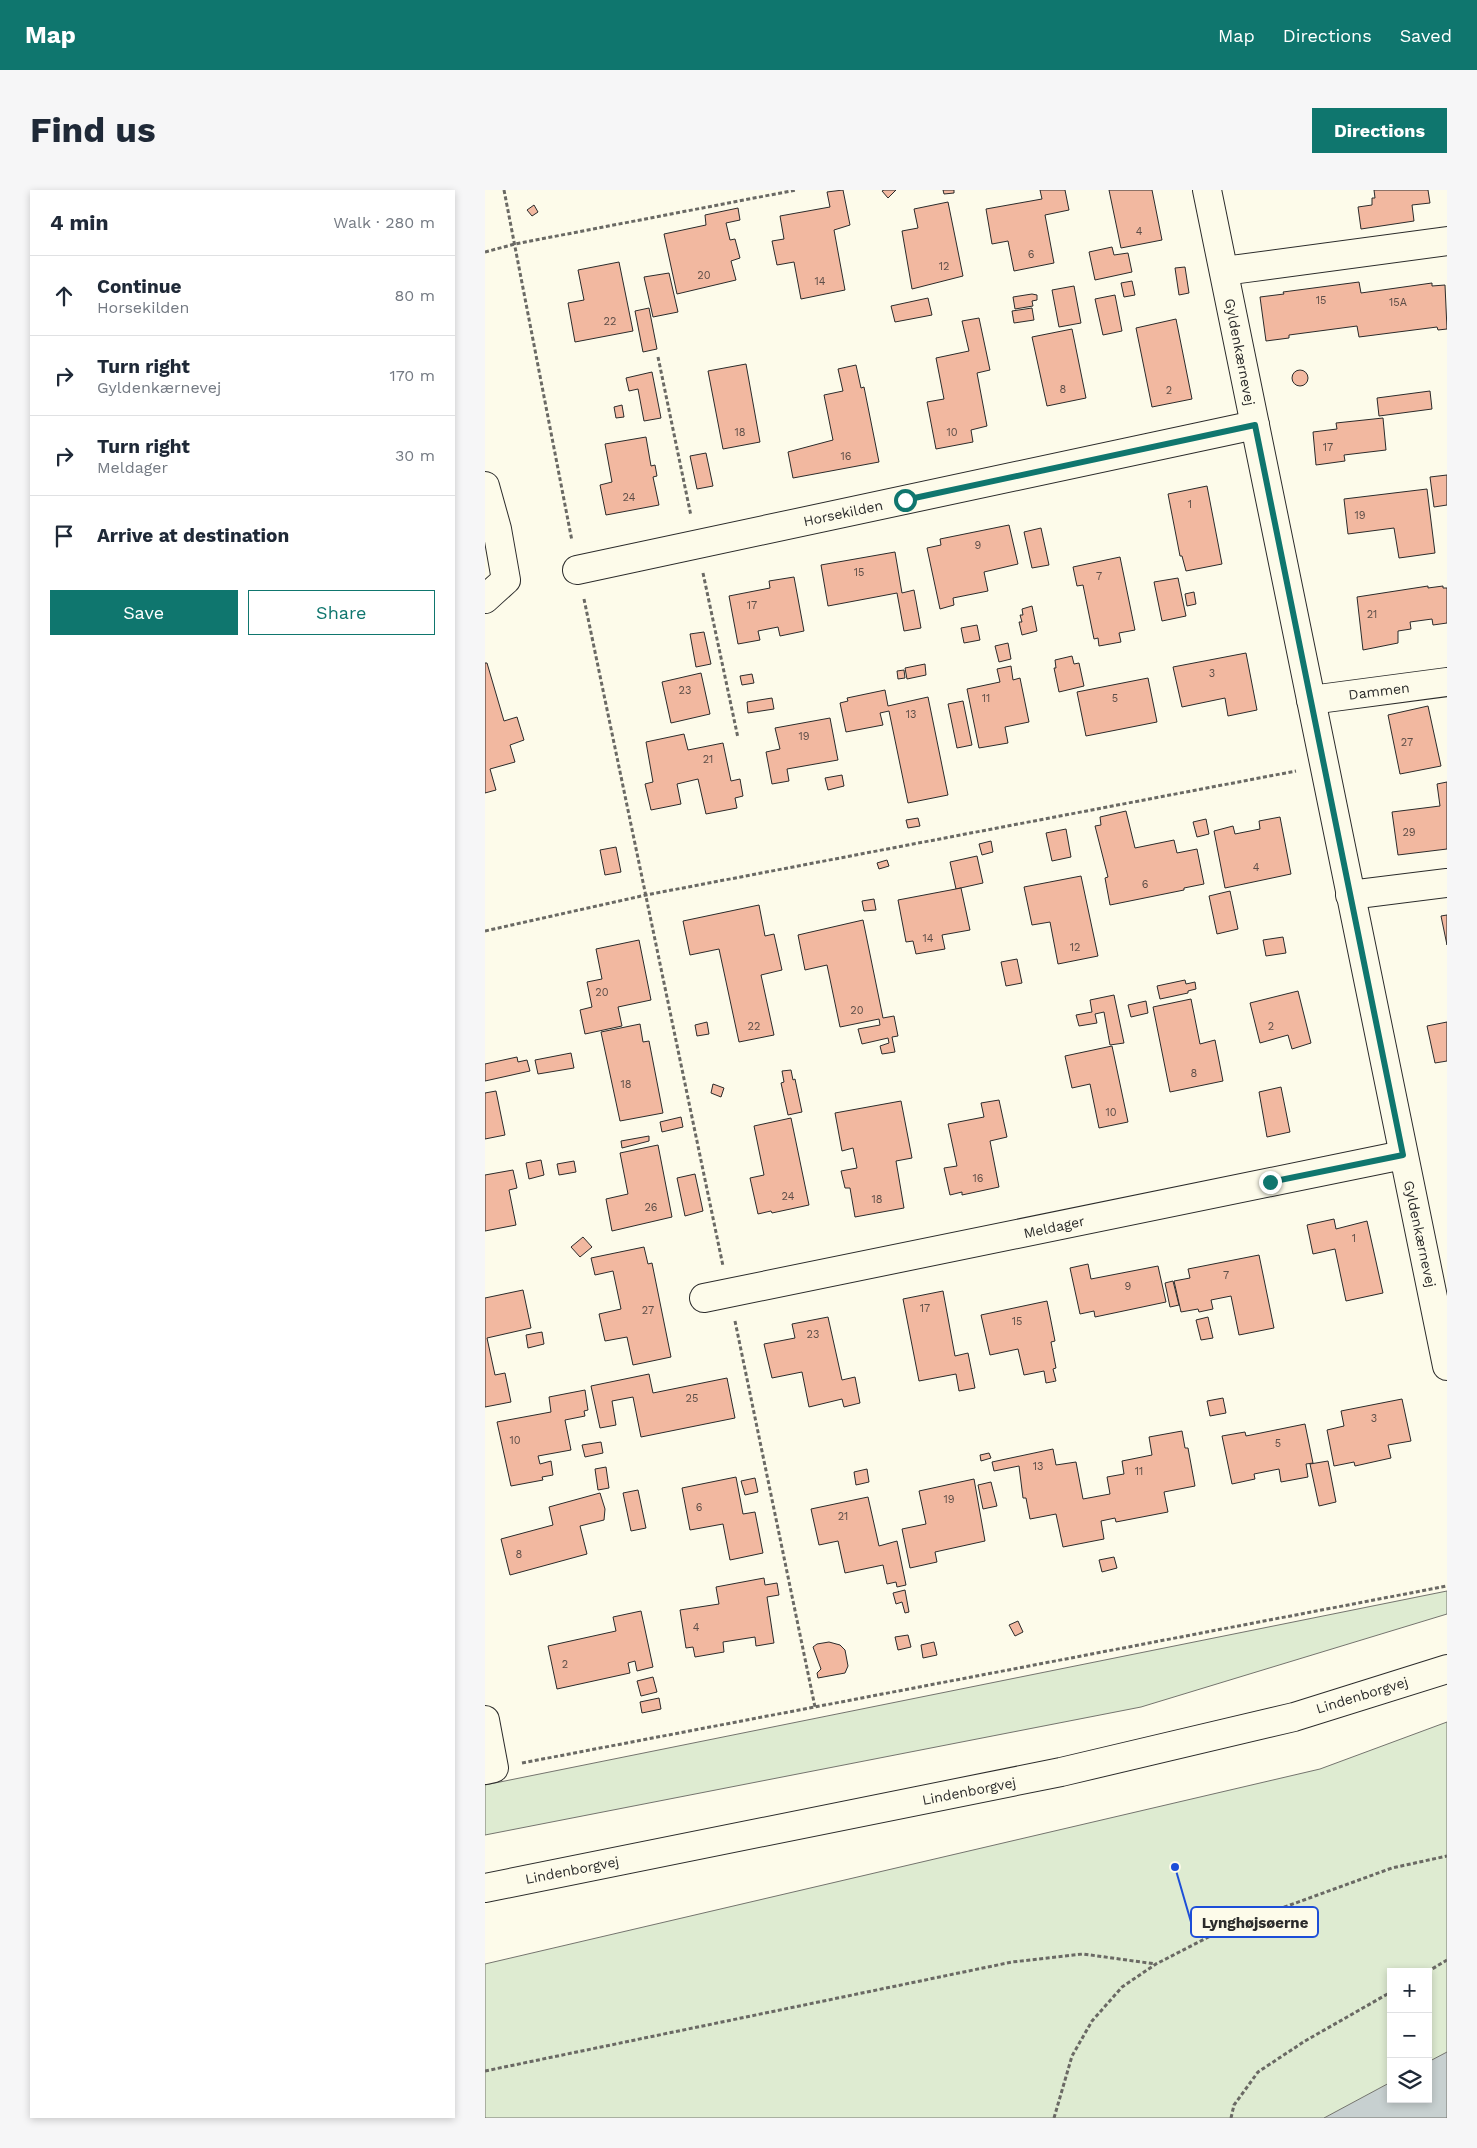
<!DOCTYPE html>
<meta charset="utf-8">
<style>
body{margin:0;font-family:"Work Sans",sans-serif;background:#f6f6f7;color:#1f2937}
.controls{position:absolute;right:15px;bottom:15px;display:grid;overflow:hidden;border-radius:0px;box-shadow:0 2px 8px #0003}
.controls button{width:45px;height:45px;display:grid;place-items:center;padding:0;border:0;border-bottom:1px solid #e0e1e3;background:#fff;color:#1f2937;font:25px sans-serif}
.stop{position:absolute;width:15px;height:15px;margin:-11px;border:4px solid #0f766e;border-radius:50%;background:#fff}
.stop.end{background:#0f766e;border-color:#fff;box-shadow:0 1px 5px #0008}
.list{margin:0;padding:0;list-style:none}
h2{display:flex;justify-content:space-between;align-items:center;height:65px;margin:0;padding:0 20px;font-size:21px}
h2 small{font-size:16px;font-weight:400;color:#747a83}
.list li{display:grid;grid-template-columns:32px 1fr auto;gap:15px;align-items:center;box-sizing:border-box;height:80px;padding:0 20px;border-top:1px solid #e0e1e3}
.list b{display:block;font-size:19px;white-space:nowrap}
.list p{margin:0;font-size:16px;white-space:nowrap;color:#747a83}
.list em{font-size:16px;font-style:normal;color:#747a83}
.actions{display:flex;gap:10px;padding:15px 20px}
.actions a{flex:1;padding:11px 0;border:1px solid #0f766e;border-radius:0px;text-align:center;font-size:18px;color:#0f766e}
.actions .main{background:#0f766e;color:#fff}
.icon{flex:none;width:28px;height:28px;fill:none;stroke:currentColor;stroke-width:2;stroke-linecap:round;stroke-linejoin:round}
.map{position:relative;flex:none;width:962px;height:1928px;overflow:hidden;border-radius:0px}
header{display:flex;align-items:center;gap:30px;box-sizing:border-box;height:70px;padding:0 25px;background:#0f766e;color:#fff}
header strong{font-size:24px}
nav{display:flex;gap:28px;margin-inline-start:auto;font-size:18px}
.intro{display:flex;align-items:center;justify-content:space-between;box-sizing:border-box;height:120px;padding:0 30px}
h1{margin:0;font-size:35px}
.button{padding:12px 22px;border-radius:0px;background:#0f766e;color:#fff;font-size:18px;font-weight:700}
main{display:flex;gap:30px;padding:0 30px}
aside{flex:1;background:#fff;border-radius:0px;box-shadow:0 2px 8px #0003}
.map>svg:first-child{display:block}
.green{fill:#deebd1;stroke:#74746e;fill-rule:evenodd}
.water{fill:#c7d0d0;stroke:#74746e}
.building{fill:#f2b8a0;stroke:#2b2b2b}
.lines{fill:none;stroke-linecap:round;stroke-linejoin:round}
.minor-casing{stroke:#2b2b2b;stroke-width:30}
.major-casing{stroke:#2b2b2b;stroke-width:30}
.path{stroke:#6a6964;stroke-width:3;stroke-dasharray:4 2.5;stroke-linecap:butt}
.minor{stroke:#fdfbea;stroke-width:28}
.major{stroke:#fdfbea;stroke-width:28}
.route{stroke:#0f766e;stroke-width:6}
.labels{text-anchor:middle;dominant-baseline:central;stroke-width:4;stroke-linejoin:round;paint-order:stroke}
.number-label{font-size:11px;fill:#5d4e48}
.street-label{font-size:14px;fill:#2b2b2b;stroke:#fdfbea}
.leader{fill:none;stroke:#1d4ed8;stroke-width:2}
.callout-dot{fill:#1d4ed8;stroke:#fdfbea;stroke-width:2}
.callout{fill:#fdfbea;stroke:#1d4ed8;stroke-width:2}
.callout-label{font-size:15px;text-anchor:middle;font-weight:bold;fill:#2b2b2b}
</style>
<header>
<strong>Map</strong>
<nav><a>Map</a><a>Directions</a><a>Saved</a></nav>
</header>
<div class="intro"><h1>Find us</h1><a class="button">Directions</a></div>
<main>
<aside>
<h2>4 min<small>Walk · 280 m</small></h2>
<ul class="list">
<li><svg class="icon" aria-label="ahead" viewBox="0 0 24 24"><path d="M12 20V5M6 11l6-6 6 6"/></svg><div><b>Continue</b><p>Horsekilden</p></div><em>80 m</em></li>
<li><svg class="icon" aria-label="right" viewBox="0 0 24 24"><path d="M7 20v-9h11M14 6l5 5-5 5"/></svg><div><b>Turn right</b><p>Gyldenkærnevej</p></div><em>170 m</em></li>
<li><svg class="icon" aria-label="right" viewBox="0 0 24 24"><path d="M7 20v-9h11M14 6l5 5-5 5"/></svg><div><b>Turn right</b><p>Meldager</p></div><em>30 m</em></li>
<li><svg class="icon" aria-label="arrive" viewBox="0 0 24 24"><path d="M6 21V4h12l-3 4 3 4H6"/></svg><div><b>Arrive at destination</b></div></li>
</ul>
<div class="actions"><a class="main">Save</a><a>Share</a></div>
</aside>
<div class="map">
<svg width="962" height="1928" viewBox="0 0 962 1928">
<rect width="100%" height="100%" fill="#fdfbea"/>
<g class="green">
<polygon points="962,1401 962,1424 656,1517 0,1645 0,1595"/>
<path d="M962,1532v396h-962v-154l835,-195zM906,1782h37v127h-37z"/>
</g>
<polygon class="water" points="962,1862 962,1928 839,1928 906,1892 906,1909 943,1909 943,1872"/>
<g class="building">
<polygon points="358,0 365,35 349,40 360,100 316,109 309,72 292,75 287,51 299,49 295,26 345,17 342,2"/>
<polygon points="399,0 411,0 403,8 397,1"/>
<polygon points="458,0 469,0 469,3 459,4"/>
<polygon points="555,0 580,0 584,20 560,25 569,73 529,81 523,51 507,54 501,19 557,9"/>
<polygon points="624,0 667,0 677,50 636,58"/>
<polygon points="889,0 943,0 945,13 927,15 929,31 876,39 873,17 887,15 887,8 890,8"/>
<polygon points="463,12 478,86 427,99 417,41 433,38 429,19"/>
<polygon points="49,15 53,22 47,26 42,20"/>
<polygon points="253,18 255,30 241,33 245,50 250,49 255,68 246,71 251,90 192,104 179,44 221,35 220,25"/>
<polygon points="627,57 629,65 643,63 647,82 610,90 604,62"/>
<polygon points="134,72 148,141 90,152 83,113 99,110 93,80"/>
<polygon points="700,77 704,103 694,105 690,78"/>
<polygon points="184,83 193,122 168,127 159,87"/>
<polygon points="647,91 650,105 639,107 636,93"/>
<polygon points="874,92 876,103 947,93 947,96 960,95 962,139 953,140 952,137 874,147 872,136 804,145 804,148 781,151 775,107 799,104 798,102"/>
<polygon points="589,96 596,133 574,137 567,100"/>
<polygon points="547,104 552,105 552,110 547,111 548,116 530,119 528,107"/>
<polygon points="630,105 637,141 618,145 610,109"/>
<polygon points="443,108 447,125 410,132 406,116"/>
<polygon points="164,118 172,159 158,162 150,121"/>
<polygon points="547,118 549,130 529,133 527,121"/>
<polygon points="494,128 505,180 492,183 502,236 486,240 488,252 451,259 442,212 459,209 451,168 484,161 477,131"/>
<polygon points="691,129 707,209 667,217 651,138"/>
<polygon points="587,139 601,208 562,216 547,147"/>
<polygon points="261,174 275,252 238,259 223,181"/>
<polygon points="371,175 376,198 379,197 394,272 308,288 303,262 348,250 339,205 358,201 353,179"/>
<circle cx="815" cy="188" r="8"/>
<polygon points="167,182 176,228 159,231 153,199 144,201 141,188"/>
<polygon points="945,201 947,219 894,226 892,208"/>
<polygon points="137,215 139,227 131,228 129,217"/>
<polygon points="898,228 901,260 859,265 860,271 831,275 828,242 852,239 851,233"/>
<polygon points="161,247 166,276 170,275 172,286 168,287 174,315 121,325 115,295 127,292 120,254"/>
<polygon points="221,263 228,296 212,299 205,266"/>
<polygon points="962,285 962,315 949,317 945,287"/>
<polygon points="722,296 737,374 701,381 697,366 695,366 683,304"/>
<polygon points="942,299 950,363 914,368 909,338 863,344 859,309"/>
<polygon points="524,335 533,374 499,382 503,401 468,408 469,415 455,419 442,358 456,355 455,349"/>
<polygon points="556,338 564,375 547,378 539,342"/>
<polygon points="410,362 417,403 429,400 436,438 419,441 412,403 343,416 336,375"/>
<polygon points="635,367 650,440 634,443 636,452 614,456 613,448 609,449 598,395 592,396 588,377"/>
<polygon points="309,387 319,441 295,446 293,437 273,441 275,450 253,454 244,406 285,398 284,391"/>
<polygon points="693,388 701,426 677,431 669,392"/>
<polygon points="943,396 943,398 958,396 958,398 962,398 962,433 948,435 947,429 925,432 926,439 913,441 913,453 878,460 872,407"/>
<polygon points="709,402 711,414 702,416 700,404"/>
<polygon points="547,416 552,441 537,445 534,432 537,432 535,425 538,425 537,419"/>
<polygon points="492,435 495,450 479,453 476,438"/>
<polygon points="219,442 226,474 211,477 205,444"/>
<polygon points="523,453 526,469 514,472 510,456"/>
<polygon points="761,463 772,520 743,526 740,508 697,517 688,477"/>
<polygon points="587,466 589,474 594,473 599,496 574,502 569,478 571,478 570,470"/>
<polygon points="0,473 2,473 19,531 32,527 39,550 25,555 30,572 5,579 11,600 0,603"/>
<polygon points="440,474 441,485 422,489 420,478"/>
<polygon points="526,476 528,490 535,488 544,532 520,537 523,553 494,558 482,499 515,492 512,479"/>
<polygon points="419,480 420,488 413,489 412,481"/>
<polygon points="216,483 225,524 186,533 177,492"/>
<polygon points="267,484 269,493 257,495 255,486"/>
<polygon points="663,488 672,532 601,546 592,502"/>
<polygon points="400,500 403,516 443,507 463,605 423,613 404,521 395,523 398,535 361,542 355,513 363,511 362,508"/>
<polygon points="287,508 289,519 263,523 262,512"/>
<polygon points="478,511 487,555 472,558 463,514"/>
<polygon points="943,516 956,576 915,584 903,525"/>
<polygon points="345,528 353,570 302,579 304,591 287,594 281,562 295,559 290,538"/>
<polygon points="199,544 203,560 238,553 246,591 255,589 258,606 250,608 252,618 221,624 213,589 192,594 196,614 166,620 160,594 168,592 161,552"/>
<polygon points="357,585 359,596 343,600 340,588"/>
<polygon points="962,592 962,659 913,665 907,622 955,616 952,594"/>
<polygon points="641,621 650,658 689,650 692,663 712,659 719,694 699,698 699,700 625,715 620,688 623,687 610,636 616,635 615,627"/>
<polygon points="795,627 806,684 740,698 729,641 748,636 750,644 775,639 774,631"/>
<polygon points="433,628 435,636 423,638 421,630"/>
<polygon points="721,629 724,644 712,647 708,632"/>
<polygon points="581,639 586,667 567,671 561,643"/>
<polygon points="506,651 508,662 497,665 494,654"/>
<polygon points="131,657 136,682 120,685 115,660"/>
<polygon points="492,666 498,693 471,699 465,672"/>
<polygon points="402,670 404,676 394,679 392,673"/>
<polygon points="596,686 613,766 573,774 565,732 547,735 539,697"/>
<polygon points="476,698 485,740 457,745 460,759 431,764 428,751 421,752 413,710"/>
<polygon points="745,701 753,739 732,744 724,706"/>
<polygon points="389,709 391,720 379,721 377,711"/>
<polygon points="274,715 280,746 289,744 297,780 276,785 289,845 254,852 234,759 205,765 198,731"/>
<polygon points="962,725 962,755 956,726"/>
<polygon points="378,730 398,828 409,826 413,846 407,847 410,862 397,864 395,856 404,853 403,848 377,854 373,839 395,835 394,829 355,837 342,775 320,780 313,745"/>
<polygon points="798,747 801,763 781,766 778,750"/>
<polygon points="154,750 166,810 133,817 137,836 100,844 95,820 107,817 102,792 117,789 111,759"/>
<polygon points="532,769 537,793 521,796 516,772"/>
<polygon points="700,790 701,794 710,792 711,799 703,801 703,803 675,809 672,796"/>
<polygon points="813,801 826,853 807,859 803,845 775,853 765,813"/>
<polygon points="629,805 639,853 625,855 619,822 610,824 612,833 594,836 591,825 607,822 605,810"/>
<polygon points="706,809 715,854 730,850 738,891 685,902 668,817"/>
<polygon points="661,811 663,823 646,827 643,815"/>
<polygon points="222,832 224,844 212,846 210,835"/>
<polygon points="962,832 962,871 950,873 942,836"/>
<polygon points="155,834 158,852 164,851 178,923 135,931 116,842"/>
<polygon points="627,856 643,932 614,938 605,894 587,898 580,866"/>
<polygon points="86,863 89,878 53,884 50,870"/>
<polygon points="32,867 33,872 42,870 45,881 0,891 0,874"/>
<polygon points="306,880 308,890 310,889 317,922 303,925 296,893 299,892 297,881"/>
<polygon points="228,894 239,898 236,907 226,903"/>
<polygon points="796,897 805,942 782,947 774,902"/>
<polygon points="11,901 20,945 0,949 0,903"/>
<polygon points="514,910 522,947 505,951 514,997 477,1005 477,1002 465,1005 459,978 472,976 463,934 499,927 496,913"/>
<polygon points="416,911 427,968 411,971 419,1018 370,1027 365,998 360,998 356,981 372,978 368,958 357,961 350,923"/>
<polygon points="196,927 198,937 177,942 175,932"/>
<polygon points="306,928 324,1015 287,1023 286,1021 273,1024 265,988 279,985 269,936"/>
<polygon points="164,946 164,951 137,958 136,951"/>
<polygon points="173,955 187,1027 127,1041 121,1009 143,1004 135,963"/>
<polygon points="56,970 59,985 44,989 41,973"/>
<polygon points="89,971 91,982 74,985 72,974"/>
<polygon points="28,980 32,998 24,1000 31,1035 0,1041 0,985"/>
<polygon points="210,984 218,1021 200,1026 192,988"/>
<polygon points="849,1029 851,1039 882,1031 898,1103 861,1111 850,1059 828,1064 822,1035"/>
<polygon points="98,1047 107,1057 95,1067 86,1057"/>
<polygon points="159,1057 163,1074 167,1073 186,1167 148,1175 142,1147 120,1151 114,1124 136,1119 128,1081 110,1085 106,1068"/>
<polygon points="774,1065 789,1138 754,1145 746,1106 726,1110 728,1119 714,1122 713,1119 696,1122 689,1091 705,1088 703,1079"/>
<polygon points="603,1074 606,1089 673,1076 681,1112 610,1127 609,1121 595,1124 585,1078"/>
<polygon points="688,1091 694,1115 685,1117 680,1093"/>
<polygon points="38,1100 46,1138 2,1148 10,1185 20,1183 26,1212 0,1217 0,1108"/>
<polygon points="458,1101 470,1166 483,1163 490,1198 474,1201 471,1184 434,1191 418,1109"/>
<polygon points="562,1111 570,1151 566,1152 571,1178 568,1179 571,1191 561,1193 559,1181 539,1185 533,1159 505,1165 496,1125"/>
<polygon points="343,1127 357,1190 370,1187 375,1213 359,1217 357,1209 324,1217 317,1182 287,1188 279,1154 310,1148 307,1134"/>
<polygon points="723,1127 728,1148 716,1150 711,1130"/>
<polygon points="57,1142 59,1154 43,1158 41,1145"/>
<polygon points="164,1184 168,1203 242,1188 250,1228 156,1247 148,1207 127,1211 131,1235 115,1238 106,1196"/>
<polygon points="100,1200 103,1220 99,1221 100,1226 80,1230 86,1260 53,1266 55,1274 66,1271 68,1285 57,1287 58,1290 26,1296 12,1232 66,1222 64,1207"/>
<polygon points="738,1208 741,1223 725,1226 722,1211"/>
<polygon points="917,1209 926,1251 903,1255 906,1268 870,1276 869,1272 849,1276 842,1240 859,1236 856,1221"/>
<polygon points="820,1234 828,1273 821,1274 823,1287 796,1292 794,1279 769,1284 770,1289 747,1294 737,1246 760,1242 761,1246"/>
<polygon points="697,1241 700,1258 703,1258 710,1296 679,1302 683,1322 631,1332 630,1328 616,1331 619,1349 578,1357 571,1324 545,1329 541,1308 538,1308 534,1276 509,1281 507,1272 568,1259 571,1275 591,1272 598,1309 625,1304 622,1287 639,1284 637,1271 667,1265 664,1247"/>
<polygon points="116,1252 118,1263 100,1267 97,1255"/>
<polygon points="504,1263 506,1268 496,1271 495,1265"/>
<polygon points="843,1271 851,1312 834,1316 825,1274"/>
<polygon points="121,1277 124,1298 113,1300 110,1279"/>
<polygon points="382,1279 384,1292 371,1295 369,1282"/>
<polygon points="251,1287 258,1324 270,1322 278,1363 245,1370 238,1334 205,1340 197,1298"/>
<polygon points="270,1288 273,1302 260,1305 256,1291"/>
<polygon points="489,1289 500,1351 450,1362 452,1372 425,1378 417,1339 441,1334 434,1301"/>
<polygon points="506,1292 512,1316 498,1319 493,1295"/>
<polygon points="153,1300 161,1338 146,1341 138,1303"/>
<polygon points="115,1303 120,1319 119,1330 95,1336 102,1364 25,1385 16,1349 68,1335 64,1317"/>
<polygon points="383,1307 394,1356 412,1351 421,1395 412,1397 411,1392 402,1394 398,1375 360,1383 353,1351 334,1355 326,1319"/>
<polygon points="629,1367 632,1378 617,1382 614,1370"/>
<polygon points="279,1388 280,1395 292,1393 294,1405 282,1407 289,1453 271,1456 270,1447 238,1452 239,1462 210,1467 208,1457 201,1458 195,1420 234,1414 231,1397"/>
<polygon points="420,1400 424,1422 420,1423 417,1412 411,1414 408,1403"/>
<polygon points="156,1421 168,1477 152,1481 150,1471 143,1473 145,1483 72,1499 63,1456 131,1441 128,1427"/>
<polygon points="533,1431 538,1442 530,1446 524,1435"/>
<polygon points="423,1445 426,1457 413,1460 410,1447"/>
<polygon points="344,1452 355,1455 360,1460 363,1476 360,1483 333,1488 332,1483 336,1479 328,1457 332,1454"/>
<polygon points="449,1452 452,1465 438,1468 436,1455"/>
<polygon points="168,1487 172,1502 156,1506 152,1491"/>
<polygon points="174,1508 176,1519 157,1523 155,1512"/>
</g>
<g class="lines">
<g class="minor-casing">
<g id="minor">
<polyline points="722,0 962,1176"/>
<polyline points="739,81 962,51"/>
<polyline points="0,296 12,339 21,390 0,409"/>
<polyline points="92,380 770,235"/>
<polyline points="826,510 962,492"/>
<polyline points="865,705 962,693"/>
<polyline points="219,1108 918,965"/>
<polyline points="0,1530 9,1578 0,1580"/>
</g>
</g>
<g class="major-casing">
<polyline id="major" points="0,1698 576,1582 809,1527 962,1479"/>
</g>
<g class="path">
<polyline points="19,0 87,351"/>
<polyline points="0,62 30,54 311,0"/>
<polyline points="173,167 206,326"/>
<polyline points="218,383 253,548"/>
<polyline points="99,409 238,1076"/>
<polyline points="0,741 161,705 811,581"/>
<polyline points="250,1131 330,1517"/>
<polyline points="37,1573 962,1396"/>
<polyline points="942,1782 962,1770"/>
<polyline points="0,1881 527,1772 598,1764 671,1774"/>
<polyline points="569,1928 587,1866 607,1831 637,1797 671,1774 739,1739 907,1678 962,1666"/>
<polyline points="746,1928 749,1915 773,1882 820,1851 906,1802"/>
</g>
<use href="#minor" class="minor"/>
<use href="#major" class="major"/>
</g>
<g class="lines">
<polyline class="route" points="420,310 770,235 918,965 785,992"/>
</g>
<g class="labels">
<g class="number-label">
<text x="654" y="41">4</text>
<text x="546" y="64">6</text>
<text x="459" y="76">12</text>
<text x="219" y="85">20</text>
<text x="335" y="91">14</text>
<text x="836" y="110">15</text>
<text x="913" y="112">15A</text>
<text x="125" y="131">22</text>
<text x="578" y="199">8</text>
<text x="684" y="200">2</text>
<text x="255" y="242">18</text>
<text x="467" y="242">10</text>
<text x="843" y="257">17</text>
<text x="361" y="266">16</text>
<text x="144" y="307">24</text>
<text x="705" y="314">1</text>
<text x="875" y="325">19</text>
<text x="493" y="355">9</text>
<text x="374" y="382">15</text>
<text x="614" y="386">7</text>
<text x="267" y="415">17</text>
<text x="887" y="424">21</text>
<text x="727" y="483">3</text>
<text x="200" y="500">23</text>
<text x="501" y="508">11</text>
<text x="630" y="508">5</text>
<text x="426" y="524">13</text>
<text x="319" y="546">19</text>
<text x="922" y="552">27</text>
<text x="223" y="569">21</text>
<text x="924" y="642">29</text>
<text x="771" y="677">4</text>
<text x="660" y="694">6</text>
<text x="443" y="748">14</text>
<text x="590" y="757">12</text>
<text x="117" y="802">20</text>
<text x="372" y="820">20</text>
<text x="269" y="836">22</text>
<text x="786" y="836">2</text>
<text x="709" y="883">8</text>
<text x="141" y="894">18</text>
<text x="626" y="922">10</text>
<text x="493" y="988">16</text>
<text x="303" y="1006">24</text>
<text x="392" y="1009">18</text>
<text x="166" y="1017">26</text>
<text x="869" y="1048">1</text>
<text x="741" y="1085">7</text>
<text x="643" y="1096">9</text>
<text x="440" y="1118">17</text>
<text x="163" y="1120">27</text>
<text x="532" y="1131">15</text>
<text x="328" y="1144">23</text>
<text x="207" y="1208">25</text>
<text x="889" y="1228">3</text>
<text x="30" y="1250">10</text>
<text x="793" y="1253">5</text>
<text x="553" y="1276">13</text>
<text x="654" y="1281">11</text>
<text x="464" y="1309">19</text>
<text x="214" y="1317">6</text>
<text x="358" y="1326">21</text>
<text x="34" y="1364">8</text>
<text x="211" y="1437">4</text>
<text x="80" y="1474">2</text>
</g>
<g class="street-label">
<text transform="translate(755 162) rotate(79)">Gyldenkærnevej</text>
<text transform="translate(358 323) rotate(-12)">Horsekilden</text>
<text transform="translate(894 501) rotate(-7)">Dammen</text>
<text transform="translate(569 1037) rotate(-12)">Meldager</text>
<text transform="translate(935 1044) rotate(78)">Gyldenkærnevej</text>
<text transform="translate(877 1505) rotate(-17)">Lindenborgvej</text>
<text transform="translate(484 1601) rotate(-11)">Lindenborgvej</text>
<text transform="translate(87 1680) rotate(-11)">Lindenborgvej</text>
</g>
</g>
<path class="leader" d="M690 1677L706 1732"/>
<circle class="callout-dot" cx="690" cy="1677" r="5"/>
<rect class="callout" x="706" y="1717" width="127" height="30" rx="5"/>
<g class="callout-label">
<text x="770" y="1738">Lynghøjsøerne</text>
</g>
</svg>
<div class="controls">
<button>+</button>
<button>−</button>
<button><svg class="icon" aria-label="layers" viewBox="0 0 24 24"><path d="M12 4l9 5-9 5-9-5zM3 14l9 5 9-5"/></svg></button>
</div>
<div class="stop" style="left:420px;top:310px"></div>
<div class="stop end" style="left:785px;top:992px"></div>
</div>
</main>
